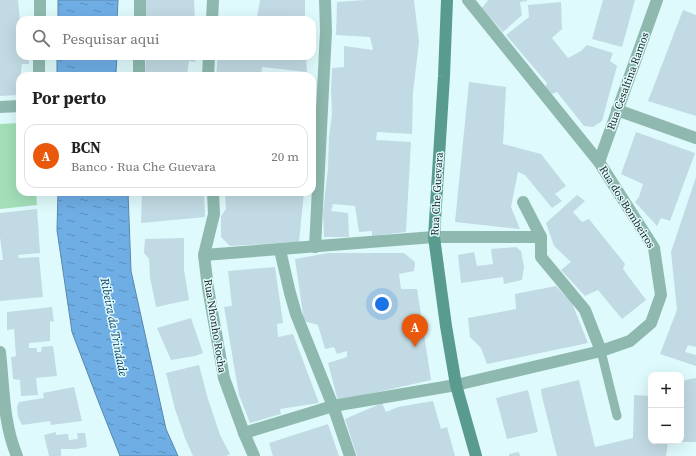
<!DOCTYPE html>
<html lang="pt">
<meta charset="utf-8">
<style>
body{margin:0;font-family:"Source Serif 4",serif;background:#f6f6f6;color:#222}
.controls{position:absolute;right:12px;bottom:12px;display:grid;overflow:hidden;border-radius:8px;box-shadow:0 4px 16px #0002}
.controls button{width:36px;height:36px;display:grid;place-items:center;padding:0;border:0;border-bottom:1px solid #e0e0e0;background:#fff;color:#222;font:20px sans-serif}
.you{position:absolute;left:382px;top:304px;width:14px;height:14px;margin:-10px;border:3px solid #fff;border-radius:50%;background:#1a73e8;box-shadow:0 0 0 6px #1a73e833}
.badge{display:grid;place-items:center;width:26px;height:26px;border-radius:50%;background:#ea580c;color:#fff;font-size:13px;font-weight:700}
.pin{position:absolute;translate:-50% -33px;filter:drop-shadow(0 1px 2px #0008)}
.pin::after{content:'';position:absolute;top:21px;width:14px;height:12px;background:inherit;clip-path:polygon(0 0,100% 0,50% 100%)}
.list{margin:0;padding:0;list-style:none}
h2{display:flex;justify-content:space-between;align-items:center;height:52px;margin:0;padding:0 16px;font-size:17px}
h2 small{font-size:13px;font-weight:400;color:#767676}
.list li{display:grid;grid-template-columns:26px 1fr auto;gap:12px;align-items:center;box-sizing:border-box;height:64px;margin:0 8px 8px;padding:0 8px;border:1px solid #e0e0e0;border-radius:12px}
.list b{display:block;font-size:15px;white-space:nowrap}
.list p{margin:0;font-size:13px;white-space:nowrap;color:#767676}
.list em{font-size:13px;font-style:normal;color:#767676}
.icon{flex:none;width:22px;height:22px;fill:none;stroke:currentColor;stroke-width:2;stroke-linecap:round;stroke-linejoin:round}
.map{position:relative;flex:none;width:696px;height:456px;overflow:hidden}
.search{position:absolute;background:#fff;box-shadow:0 4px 16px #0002;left:16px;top:16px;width:300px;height:44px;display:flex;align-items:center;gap:10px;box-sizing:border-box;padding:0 14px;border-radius:12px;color:#767676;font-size:15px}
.panel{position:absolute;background:#fff;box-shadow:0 4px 16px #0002;left:16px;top:72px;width:300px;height:124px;border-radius:12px}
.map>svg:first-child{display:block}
.green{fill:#a2dfb9}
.water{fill:url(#water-ripples);stroke:#5887ae}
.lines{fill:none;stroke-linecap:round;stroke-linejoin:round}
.river{stroke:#6faee5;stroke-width:33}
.building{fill:#c2dae3}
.lane{stroke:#8fb9af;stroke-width:9}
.street{stroke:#8fb9af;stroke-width:12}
.secondary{stroke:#599b8e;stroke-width:12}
.labels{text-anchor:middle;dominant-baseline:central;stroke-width:3;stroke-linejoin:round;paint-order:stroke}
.street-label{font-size:11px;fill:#212b2c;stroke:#dffafc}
.water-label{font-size:12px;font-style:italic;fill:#0d3e62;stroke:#dffafc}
</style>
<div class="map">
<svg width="696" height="456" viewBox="0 0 696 456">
<defs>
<pattern id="water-ripples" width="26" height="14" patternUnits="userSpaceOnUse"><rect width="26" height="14" fill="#6faee5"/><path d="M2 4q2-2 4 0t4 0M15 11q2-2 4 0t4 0" fill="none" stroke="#5b8eba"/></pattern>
</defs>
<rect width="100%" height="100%" fill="#dffafc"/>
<polygon class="green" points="20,123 20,192 36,192 37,205 0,209 0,124"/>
<g class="water">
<polygon points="58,0 118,0 117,20 58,20"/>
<polygon points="57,56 117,56 116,72 57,74"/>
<polygon points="58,192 128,192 131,271 166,429 178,456 120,456 99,403 72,332 57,230"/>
</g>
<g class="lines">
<polyline class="river" points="97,56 97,76"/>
</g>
<g class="building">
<polygon points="0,0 18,0 20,23 19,47 20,47 20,56 29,56 29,64 22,64 18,95 0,96"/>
<polygon points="146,0 194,0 195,20 146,20"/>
<polygon points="260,0 305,0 305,20 237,20 241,17 257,17"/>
<polygon points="366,0 414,0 419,42 413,93 412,134 377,132 376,140 411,142 406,232 372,236 372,231 359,232 355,206 333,204 331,211 348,213 349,237 324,237 323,213 328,169 329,137 332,114 331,90 332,68 344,67 344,46 373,50 370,37 336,35 337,2"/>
<polygon points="488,0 527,0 527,1 520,2 522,15 503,32 482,8"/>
<polygon points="603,0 635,0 622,47 592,39"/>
<polygon points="561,2 562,29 552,38 568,58 581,51 587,45 613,53 610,61 617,66 602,121 593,127 584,126 557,92 552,94 545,88 547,83 506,35 529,17 528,5"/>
<polygon points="683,10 696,15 696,116 648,101"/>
<polygon points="146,56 196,56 195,62 189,61 187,76 145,75"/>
<polygon points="218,56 306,56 307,72 262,67 261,76 216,76"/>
<polygon points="469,82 506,87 503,144 541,154 566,186 555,194 562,201 552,208 525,175 518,172 511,207 520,229 455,222"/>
<polygon points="636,132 695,153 670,221 661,218 657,226 635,202 639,197 643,184 621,174"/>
<polygon points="696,177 696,347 688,345 685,352 696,355 696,366 660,354 677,310 671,252"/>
<polygon points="142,192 204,192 205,217 141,223"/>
<polygon points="225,192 304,192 299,242 230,246 221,237 221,216 226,209"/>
<polygon points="577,195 585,201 573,212 582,222 589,219 625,264 623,269 646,300 622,319 598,290 585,296 561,270 571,262 554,246 546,223"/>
<polygon points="37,209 40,253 18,255 19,258 39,257 43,297 0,301 0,260 3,260 0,237 0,213"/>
<polygon points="184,238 184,270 189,300 156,307 150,277 149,259 144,253 145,239"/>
<polygon points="516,247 521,251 524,267 522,280 504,284 503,277 461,283 458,255 474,252 477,266 493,264 491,249"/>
<polygon points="328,253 404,253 415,262 414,271 399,274 401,289 417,289 431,380 338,401 328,363 347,357 347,351 337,354 334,347 325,349 318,325 304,321 295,259"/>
<polygon points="275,267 283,323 277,324 278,337 293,334 319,403 280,409 281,414 250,423 239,395 224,307 232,306 228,271"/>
<polygon points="556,286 572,303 588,343 487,364 481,348 470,337 468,318 516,309 515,294"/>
<polygon points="52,307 54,322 50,321 50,341 29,343 29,348 37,348 37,352 41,352 42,347 53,346 57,376 36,378 38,395 21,396 20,380 13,379 11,357 16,356 14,329 7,330 7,312"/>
<polygon points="191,318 203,353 195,356 171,360 157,328"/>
<polygon points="199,365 208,399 220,435 230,454 226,456 193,456 185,438 175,409 166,373"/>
<polygon points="696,378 696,442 681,442 681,381"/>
<polygon points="579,380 595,447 633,438 634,395 651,396 651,441 673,441 673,442 668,442 666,456 557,456 542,397 541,389"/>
<polygon points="74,387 82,421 51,425 50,421 22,425 18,417 17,407 19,402 44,398 43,393"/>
<polygon points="528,390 538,432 507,439 496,398"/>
<polygon points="433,401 441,429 447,427 455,456 357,456 345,419 382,403 386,412 398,407"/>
<polygon points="328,424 339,456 273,456 269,443"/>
<polygon points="56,432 56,435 68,434 69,440 78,439 77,433 85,433 87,447 77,449 61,449 61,456 49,456 44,435"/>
<polygon points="519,452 520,456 509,456 509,454"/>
</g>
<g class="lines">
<polyline class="lane" points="601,351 617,416"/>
<g class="street">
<polyline points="40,20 40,0"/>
<polyline points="140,20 140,0"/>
<polyline points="212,20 213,0"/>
<polyline points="39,76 39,56"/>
<polyline points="139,76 139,56"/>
<polyline points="208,76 209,56"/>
<polyline points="0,107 20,106"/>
<polyline points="617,110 696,138"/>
<polyline points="599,162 657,0"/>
<polyline points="213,192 214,214 204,255 208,288 224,378 244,433 254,456"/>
<polyline points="523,202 541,237 541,257 585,310 601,351"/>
<polyline points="315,247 326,31 325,0"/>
<polyline points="280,250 290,293 296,314 333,406 350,456"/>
<polyline points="204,255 434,237 541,237"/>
<path d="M0,352c4,35 3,71 17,104"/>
<polyline points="244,433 333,406 456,385 601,351 630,341 651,323 661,295 654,248 599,162 468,0"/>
</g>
<polyline class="secondary" points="447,0 444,76 434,237 446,326 456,385 476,456"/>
</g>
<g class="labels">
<g class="street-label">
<text transform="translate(628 81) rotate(-70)">Rua Cesaltina Ramos</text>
<text transform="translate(437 194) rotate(-87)">Rua Che Guevara</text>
<text transform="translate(627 207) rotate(58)">Rua dos Bombeiros</text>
<text transform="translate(215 326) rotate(81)">Rua Nhonho Rocha</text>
</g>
<g class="water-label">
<text transform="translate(114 327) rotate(79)">Ribeira da Trindade</text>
</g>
</g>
</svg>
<div class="controls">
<button>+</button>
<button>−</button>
</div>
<div class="you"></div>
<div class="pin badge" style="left:415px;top:347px">A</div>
<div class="search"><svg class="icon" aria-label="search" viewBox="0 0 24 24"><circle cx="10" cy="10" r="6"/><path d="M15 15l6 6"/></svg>Pesquisar aqui</div>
<section class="panel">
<h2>Por perto<small></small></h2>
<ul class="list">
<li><span class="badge">A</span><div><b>BCN</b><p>Banco · Rua Che Guevara</p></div><em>20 m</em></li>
</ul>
</section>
</div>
